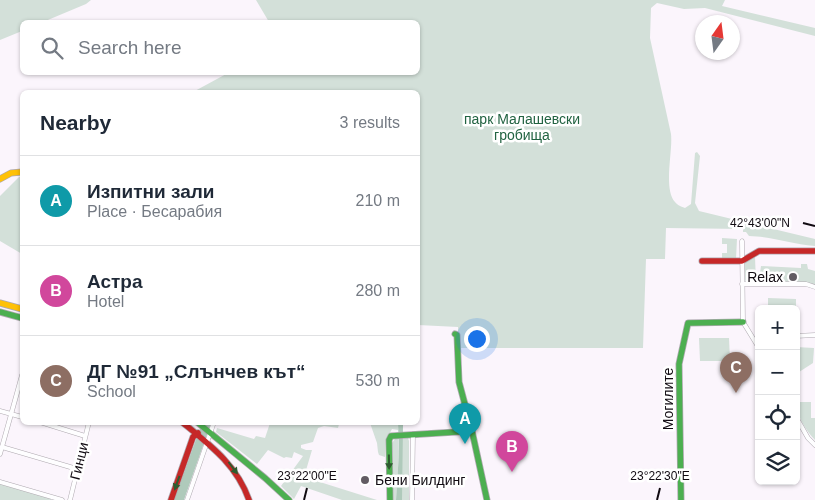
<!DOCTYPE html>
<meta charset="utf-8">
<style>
body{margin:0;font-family:Arial,sans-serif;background:#f6f6f7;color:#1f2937}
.controls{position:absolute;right:15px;bottom:15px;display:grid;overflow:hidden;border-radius:8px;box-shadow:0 1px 4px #0004}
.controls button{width:45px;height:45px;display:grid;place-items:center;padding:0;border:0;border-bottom:1px solid #e0e1e3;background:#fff;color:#1f2937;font:25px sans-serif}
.compass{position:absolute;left:695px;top:15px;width:45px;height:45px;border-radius:50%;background:#fff;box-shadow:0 1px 4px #0004;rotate:14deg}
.you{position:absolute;left:476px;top:338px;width:18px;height:18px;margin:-12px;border:4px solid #fff;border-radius:50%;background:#1a73e8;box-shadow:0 0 0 8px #1a73e833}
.badge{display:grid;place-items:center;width:32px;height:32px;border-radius:50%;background:#625c63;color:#fff;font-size:16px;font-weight:700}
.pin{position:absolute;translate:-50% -41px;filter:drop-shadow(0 1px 2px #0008)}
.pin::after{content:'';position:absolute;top:26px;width:18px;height:15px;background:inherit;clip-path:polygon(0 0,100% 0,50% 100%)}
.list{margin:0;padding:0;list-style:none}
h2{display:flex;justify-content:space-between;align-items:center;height:65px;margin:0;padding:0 20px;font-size:21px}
h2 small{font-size:16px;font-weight:400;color:#747a83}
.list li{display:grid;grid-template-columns:32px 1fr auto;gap:15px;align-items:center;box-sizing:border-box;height:90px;padding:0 20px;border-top:1px solid #e0e1e3}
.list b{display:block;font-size:19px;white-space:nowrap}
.list p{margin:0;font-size:16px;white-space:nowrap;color:#747a83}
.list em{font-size:16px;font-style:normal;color:#747a83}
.icon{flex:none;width:28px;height:28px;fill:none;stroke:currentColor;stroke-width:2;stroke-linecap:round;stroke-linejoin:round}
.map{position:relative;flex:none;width:815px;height:500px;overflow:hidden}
.search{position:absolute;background:#fff;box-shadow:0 1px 4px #0004;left:20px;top:20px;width:400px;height:55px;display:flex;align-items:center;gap:12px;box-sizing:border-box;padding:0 18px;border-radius:8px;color:#747a83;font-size:19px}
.panel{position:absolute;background:#fff;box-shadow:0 1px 4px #0004;left:20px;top:90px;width:400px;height:335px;border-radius:8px}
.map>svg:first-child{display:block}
.green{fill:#d3e0d9}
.water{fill:#afcabb}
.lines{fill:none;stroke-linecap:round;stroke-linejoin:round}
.street-casing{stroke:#afa9b0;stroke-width:5}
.fast-casing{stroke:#afa9b0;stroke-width:7}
.slow-casing{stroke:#afa9b0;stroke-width:7}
.jam-casing{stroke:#afa9b0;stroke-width:7}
.street{stroke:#fefeff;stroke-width:4}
.fast{stroke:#4caf50;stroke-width:5.5}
.slow{stroke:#ffc107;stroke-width:5.5}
.jam{stroke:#c62828;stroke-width:5.5}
.oneway{fill:#2e5c30}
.ticks{fill:none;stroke:#100a11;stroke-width:2}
.poi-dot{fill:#625c63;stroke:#fff;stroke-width:2}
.labels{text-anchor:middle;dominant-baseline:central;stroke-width:5;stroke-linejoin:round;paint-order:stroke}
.park-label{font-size:14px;fill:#226342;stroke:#fff}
.poi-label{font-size:14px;fill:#100a11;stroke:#fff;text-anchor:end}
.street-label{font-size:14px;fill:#100a11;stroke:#fff}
.ticks-label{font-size:12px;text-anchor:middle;fill:#100a11;stroke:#fff;stroke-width:5;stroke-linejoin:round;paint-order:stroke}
</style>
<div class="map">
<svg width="815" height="500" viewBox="0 0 815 500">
<rect width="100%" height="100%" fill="#fbf5fc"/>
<g class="green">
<polygon points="0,0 91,0 86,4 43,22 22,22 22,31 0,40"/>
<path d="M256,0h469l-3,6 93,22v8l-110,-28 -21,1 -27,-6 -6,5 -1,30 21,96c2,18 -8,54 4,68 2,3 7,5 10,6l6,-4 4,-51 2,-1 3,4 -5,47 4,8 116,28v7c-25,-2 -40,-9 -66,-10l-3,-4h-3v-3l-77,-1 -1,31h-19l-3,89h-185v-21l-40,-2v-233h-225l35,-19 190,-1v-50h-149z"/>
<polygon points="19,177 22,177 22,254 0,241 0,196"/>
<polygon points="722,238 737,239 736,259 722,259 722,253 727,253 727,244 722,244"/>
<polygon points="755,257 756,282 746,282 745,280 744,263"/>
<polygon points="801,264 807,264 808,269 815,271 815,285 806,282 759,281 761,266 801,268"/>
<polygon points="768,298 796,299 796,309 768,309"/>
<polygon points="699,338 729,338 730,361 700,361"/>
<polygon points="796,347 814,348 813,363 796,374"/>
<path d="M796,402h15v16h4v22c-9,-9 -19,-25 -19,-38z"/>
<polygon points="270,423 338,423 339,424 338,428 324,426 318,428 313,442 301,445 301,448 306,450 312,450 304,477 377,500 342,500 301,486 294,499 281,486 303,456 294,452 292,458 286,457 284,458 268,450 257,464 216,432 217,428 254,439 256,436 265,438"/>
<polygon points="367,423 398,423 398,430 392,429 386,440 385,457 379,455 378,452 377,443 370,423"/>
<polygon points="408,438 409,441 409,500 402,500 402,439"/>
<polygon points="395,439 398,439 399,452 396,500 392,500 392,443"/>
<polygon points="0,482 51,497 51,500 0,500"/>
</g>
<g class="water">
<polygon points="202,423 211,423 184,500 174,500"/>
<polygon points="398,423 402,423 403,425 402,500 396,500 399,452"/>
</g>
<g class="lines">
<g class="street-casing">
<g id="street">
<polyline points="742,241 743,322 759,348"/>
<polyline points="742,284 806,284 815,287"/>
<polyline points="796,336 815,335"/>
<polyline points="0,411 22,417"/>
<polyline points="796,417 808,438 815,445"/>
<polyline points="40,422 85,436"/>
<polyline points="2,447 77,469"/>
<polyline points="0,454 22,375"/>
<polyline points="0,482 62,500"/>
<polyline points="70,500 89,422"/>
<polyline points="187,500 214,422"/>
<polyline points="412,500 413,434"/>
</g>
</g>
<g class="fast-casing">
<g id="fast">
<polyline points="0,312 22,318"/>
<polyline points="455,334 457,335 459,382 472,431 487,500"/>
<polyline points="197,422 265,478 289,500"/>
<polyline points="390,500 389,440 391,436 472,431"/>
<polyline points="681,500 679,364 688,323 743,322"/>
</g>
</g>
<g class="slow-casing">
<g id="slow">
<polyline points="0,179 11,173 22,172"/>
<polyline points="0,303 22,309"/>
</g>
</g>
<g class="jam-casing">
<g id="jam">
<polyline points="702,261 742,261 759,251 815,251"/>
<path d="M182,422c28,23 55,43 67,78"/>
<polyline points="171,500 193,437 198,433"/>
</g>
</g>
<use href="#street" class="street"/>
<use href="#fast" class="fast"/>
<use href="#slow" class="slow"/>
<use href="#jam" class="jam"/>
</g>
<defs><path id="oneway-solid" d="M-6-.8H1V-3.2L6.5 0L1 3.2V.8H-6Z" transform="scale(1.25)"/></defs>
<g class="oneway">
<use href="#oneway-solid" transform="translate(389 462) rotate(89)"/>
<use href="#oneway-solid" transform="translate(233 468) rotate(53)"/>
<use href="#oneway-solid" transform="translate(177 483) rotate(110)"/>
</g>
<path class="ticks" d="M803,223l12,3M304,500l3,-12M657,500l3,-12"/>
<g class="poi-dot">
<circle cx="793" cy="277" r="5"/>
<circle cx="365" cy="480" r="5"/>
</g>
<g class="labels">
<g class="park-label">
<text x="522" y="119">парк Малашевски<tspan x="522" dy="16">гробища</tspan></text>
</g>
<g class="poi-label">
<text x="783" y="277">Relax</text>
<text x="375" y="480" text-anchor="start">Бени Билдинг</text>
</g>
<g class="street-label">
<text transform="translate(668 399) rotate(-90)">Могилите</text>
<text transform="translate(79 461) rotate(-76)">Гинци</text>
</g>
</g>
<g class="ticks-label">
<text x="760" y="227">42°43'00"N</text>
<text x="307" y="480">23°22'00"E</text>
<text x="660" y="480">23°22'30"E</text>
</g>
</svg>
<div class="controls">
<button>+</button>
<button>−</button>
<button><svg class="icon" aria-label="locate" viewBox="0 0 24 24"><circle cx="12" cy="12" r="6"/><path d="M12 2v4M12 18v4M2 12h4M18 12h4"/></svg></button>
<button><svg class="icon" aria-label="layers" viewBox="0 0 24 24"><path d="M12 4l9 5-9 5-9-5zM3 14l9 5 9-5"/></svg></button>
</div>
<svg class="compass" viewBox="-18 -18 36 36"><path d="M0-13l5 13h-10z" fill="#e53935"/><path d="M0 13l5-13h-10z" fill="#747a83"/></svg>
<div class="you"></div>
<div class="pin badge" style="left:465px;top:444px;background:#0f9aa8">A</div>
<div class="pin badge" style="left:512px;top:472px;background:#d1479c">B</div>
<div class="pin badge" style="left:736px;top:393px;background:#8d6e63">C</div>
<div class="search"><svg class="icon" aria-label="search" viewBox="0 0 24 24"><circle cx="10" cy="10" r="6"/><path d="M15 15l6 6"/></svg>Search here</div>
<section class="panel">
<h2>Nearby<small>3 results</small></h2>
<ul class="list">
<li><span class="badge" style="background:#0f9aa8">A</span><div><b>Изпитни зали</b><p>Place · Бесарабия</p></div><em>210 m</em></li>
<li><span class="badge" style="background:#d1479c">B</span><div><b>Астра</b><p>Hotel</p></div><em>280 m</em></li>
<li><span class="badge" style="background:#8d6e63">C</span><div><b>ДГ №91 „Слънчев кът“</b><p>School</p></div><em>530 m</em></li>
</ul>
</section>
</div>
